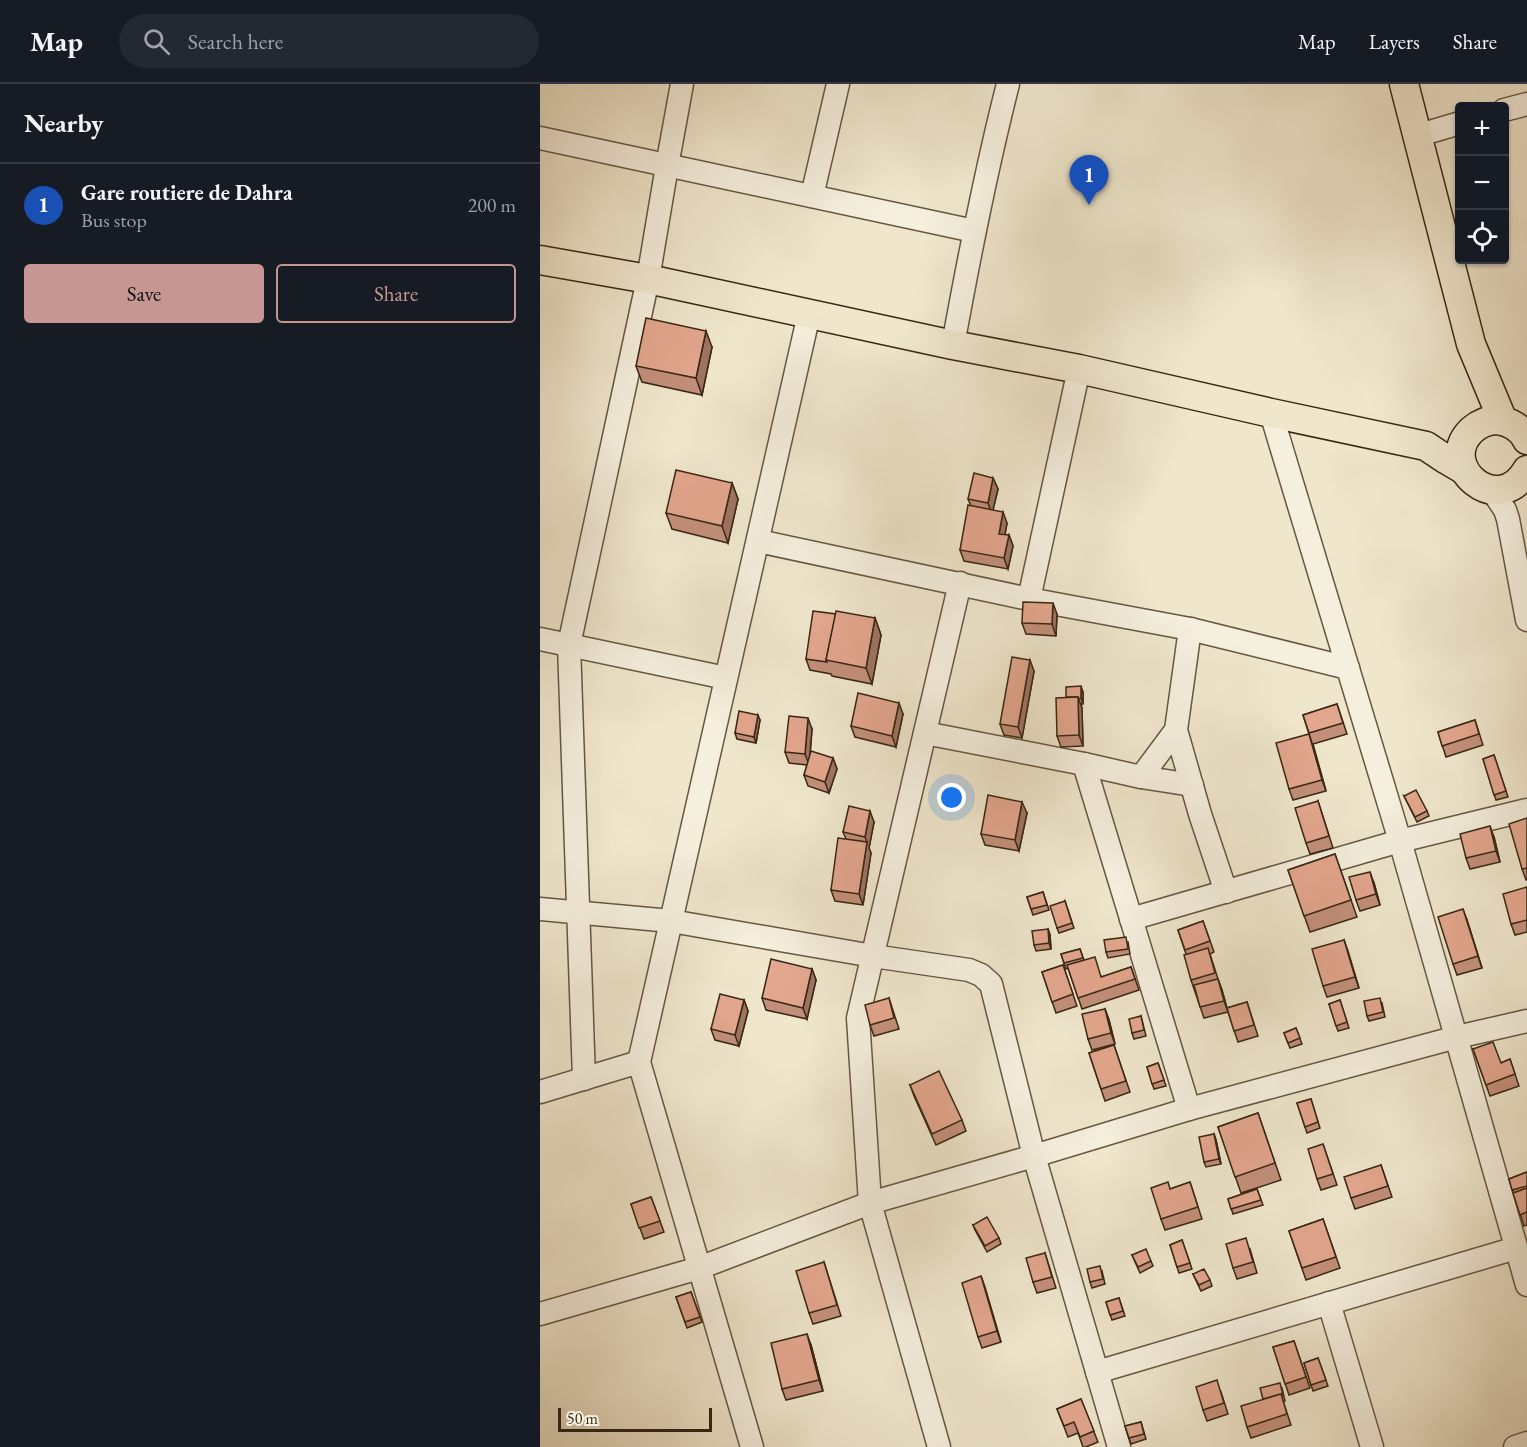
<!DOCTYPE html>
<meta charset="utf-8">
<style>
body{margin:0;font-family:"EB Garamond",serif;background:#242831;color:#f1f3f6}
.controls{position:absolute;right:18px;top:18px;display:grid;overflow:hidden;border-radius:6px;box-shadow:0 2px 4px #0004}
.controls button{width:54px;height:54px;display:grid;place-items:center;padding:0;border:0;border-bottom:2px solid #363941;background:#171b24;color:#f1f3f6;font:30px sans-serif}
.scale{position:absolute;left:18px;bottom:15px;width:154px;box-sizing:border-box;padding-left:6px;border:3px solid #382713;border-top:0;font-size:16px;line-height:21px;white-space:nowrap;color:#382713;-webkit-text-stroke:4px #f5efde;paint-order:stroke}
.you{position:absolute;left:412px;top:714px;width:21px;height:21px;margin:-15px;border:4px solid #fff;border-radius:50%;background:#1a73e8;box-shadow:0 0 0 9px #1a73e833}
.badge{display:grid;place-items:center;width:39px;height:39px;border-radius:50%;background:#c59692;color:#fff;font-size:20px;font-weight:700}
.pin{position:absolute;translate:-50% -50px;filter:drop-shadow(0 2px 3px #0008)}
.pin::after{content:'';position:absolute;top:32px;width:21px;height:18px;background:inherit;clip-path:polygon(0 0,100% 0,50% 100%)}
.list{margin:0;padding:0;list-style:none}
h2{display:flex;justify-content:space-between;align-items:center;height:78px;margin:0;padding:0 24px;font-size:26px}
h2 small{font-size:20px;font-weight:400;color:#9ea1a6}
.list li{display:grid;grid-template-columns:39px 1fr auto;gap:18px;align-items:center;box-sizing:border-box;height:84px;padding:0 24px;border-top:2px solid #363941}
.list b{display:block;font-size:22px;white-space:nowrap}
.list p{margin:0;font-size:20px;white-space:nowrap;color:#9ea1a6}
.list em{font-size:20px;font-style:normal;color:#9ea1a6}
.actions{display:flex;gap:12px;padding:18px 24px}
.actions a{flex:1;padding:14px 0;border:2px solid #c59692;border-radius:6px;text-align:center;font-size:21px;color:#c59692}
.actions .main{background:#c59692;color:#111}
.icon{flex:none;width:33px;height:33px;fill:none;stroke:currentColor;stroke-width:2;stroke-linecap:round;stroke-linejoin:round}
.map{position:relative;flex:none;width:987px;height:1363px;overflow:hidden}
header{display:flex;align-items:center;gap:36px;box-sizing:border-box;height:84px;padding:0 30px;background:#171b24;border-bottom:2px solid #363941}
header strong{font-size:28px}
nav{display:flex;gap:33px;margin-inline-start:auto;font-size:21px}
.search{width:420px;height:54px;background:#242831;display:flex;align-items:center;gap:15px;box-sizing:border-box;padding:0 21px;border-radius:33px;color:#9ea1a6;font-size:22px}
main{display:flex}
aside{flex:1;background:#171b24}
.map>svg:first-child{display:block}
.lines{fill:none;stroke-linecap:round;stroke-linejoin:round}
.minor-casing{stroke:#665741;stroke-width:25}
.major-casing{stroke:#382713;stroke-width:31}
.minor{stroke:#f5efde;stroke-width:22}
.major{stroke:#efe6cc;stroke-width:28}
.wall{fill:#c38f7a;stroke:#382713;stroke-width:1.5}
.shaded-wall{fill:#9f7463;stroke:#382713;stroke-width:1.5}
.building{fill:#e3a68e;stroke:#382713;stroke-width:1.5}
</style>
<header>
<strong>Map</strong>
<div class="search"><svg class="icon" aria-label="search" viewBox="0 0 24 24"><circle cx="10" cy="10" r="6"/><path d="M15 15l6 6"/></svg>Search here</div>
<nav><a>Map</a><a>Layers</a><a>Share</a></nav>
</header>
<main>
<aside>
<h2>Nearby<small></small></h2>
<ul class="list">
<li><span class="badge" style="background:#1a4fb4">1</span><div><b>Gare routiere de Dahra</b><p>Bus stop</p></div><em>200 m</em></li>
</ul>
<div class="actions"><a class="main">Save</a><a>Share</a></div>
</aside>
<div class="map">
<svg width="987" height="1363" viewBox="0 0 987 1363">
<rect width="100%" height="100%" fill="#efe6cc"/>
<filter id="stains"><feTurbulence type="fractalNoise" baseFrequency=".00333" numOctaves="4"/><feColorMatrix values="0 0 0 0 .2 0 0 0 0 .09 0 0 0 0 .02 0 0 0 .5 -.17"/></filter>
<radialGradient id="worn" r=".72"><stop offset=".6" stop-color="#630" stop-opacity="0"/><stop offset="1" stop-color="#630" stop-opacity=".3"/></radialGradient>
<g class="lines">
<g class="minor-casing">
<g id="minor">
<polyline points="964,26 987,20"/>
<polyline points="876,52 920,39"/>
<polyline points="0,54 434,147"/>
<polyline points="272,112 298,0"/>
<path d="M413,261c16,-88 33,-175 55,-261"/>
<polyline points="731,329 860,757 987,1201"/>
<polyline points="951,405 965,426 968,435 987,536"/>
<polyline points="218,457 489,515 650,545 808,584"/>
<polyline points="489,515 539,285"/>
<polyline points="650,545 636,646 660,730 686,808"/>
<polyline points="0,555 186,594"/>
<polyline points="385,649 544,680 601,693 652,701"/>
<polyline points="544,680 649,1025"/>
<polyline points="601,693 636,646"/>
<polyline points="0,825 131,837 333,872 429,886 441,891 451,900 494,1072 579,1363"/>
<polyline points="591,835 860,757 987,726"/>
<polyline points="44,995 29,561 108,195 127,82 142,0"/>
<polyline points="0,1008 99,978"/>
<polyline points="789,1219 832,1363"/>
<polyline points="0,1230 159,1184 330,1119 494,1072 649,1025 917,953 987,937"/>
<polyline points="557,1288 976,1164"/>
<polyline points="212,1363 99,978 269,230"/>
<polyline points="399,1363 330,1119 318,934 420,499"/>
<polyline points="975,1363 987,1359"/>
</g>
</g>
<g class="major-casing">
<g id="major">
<polyline points="864,0 931,260 963,337"/>
<polyline points="0,176 108,195 413,261 539,285 731,329 886,362 907,376 924,386"/>
<path d="M987,356c-5,-11 -17,-19 -30,-20 -9,0 -18,4 -25,10 -37,35 26,90 55,40"/>
</g>
</g>
<use href="#minor" class="minor"/>
<use href="#major" class="major"/>
</g>
<g class="wall">
<polygon points="172,263 162,311 102,298 96,282"/>
<polygon points="453,394 458,405 453,426 467,439 465,451 469,451 473,462 468,485 424,477 420,466 431,422 428,415"/>
<polygon points="192,399 198,415 188,459 132,445 126,429"/>
<polygon points="296,530 335,534 341,551 332,600 292,592 291,590 270,586 266,575"/>
<polygon points="517,530 516,552 486,550 482,539"/>
<polygon points="494,587 482,654 464,651 460,640"/>
<polygon points="543,608 543,620 541,620 542,624 543,662 521,663 517,652 526,613"/>
<polygon points="797,620 807,650 773,660 786,707 753,716 749,705 769,650 763,631"/>
<polygon points="363,630 356,663 315,653 311,642"/>
<polygon points="220,636 216,659 197,655 195,649"/>
<polygon points="935,636 943,661 906,673 898,648"/>
<polygon points="272,645 270,672 293,674 297,685 289,709 268,702 264,691 267,681 249,679 245,668"/>
<polygon points="954,671 968,713 956,716 943,675"/>
<polygon points="864,712 887,727 889,732 877,738"/>
<polygon points="778,717 793,764 770,770 766,759"/>
<polygon points="487,729 479,767 445,761 441,750"/>
<polygon points="987,734 987,796 986,796 982,785"/>
<polygon points="334,738 329,764 331,769 323,821 295,817 291,806 306,755 303,748"/>
<polygon points="954,753 960,778 930,785 926,774"/>
<polygon points="795,770 817,833 770,848 748,786"/>
<polygon points="834,799 840,821 820,827 816,816"/>
<polygon points="987,803 987,848 975,851 971,840"/>
<polygon points="503,808 509,826 493,831 487,813"/>
<polygon points="525,817 534,844 519,849 517,844"/>
<polygon points="927,836 942,884 917,891 913,880"/>
<polygon points="663,837 674,868 670,870 678,895 682,906 687,924 707,918 718,952 698,958 688,928 664,934 651,896 646,870 638,846"/>
<polygon points="508,845 510,851 511,865 496,867 494,861"/>
<polygon points="804,856 819,904 787,913 783,902"/>
<polygon points="588,858 590,870 568,874 566,868"/>
<polygon points="540,865 544,876 562,893 591,883 599,906 542,925 528,884 526,885 521,870"/>
<polygon points="523,881 537,922 516,929 502,888"/>
<polygon points="272,885 276,896 267,935 226,926 222,914"/>
<polygon points="349,914 359,945 334,952 330,941"/>
<polygon points="204,916 208,927 199,962 175,956 171,945"/>
<polygon points="800,916 809,944 798,947 789,920"/>
<polygon points="842,919 845,933 829,937 827,932"/>
<polygon points="565,925 569,936 575,960 552,966 548,955"/>
<polygon points="601,932 606,952 594,955 592,949"/>
<polygon points="756,944 762,960 750,964 744,949"/>
<polygon points="574,961 590,1008 565,1017 549,969"/>
<polygon points="933,965 961,979 970,975 979,1002 950,1012"/>
<polygon points="618,979 626,1002 614,1005 607,983"/>
<polygon points="370,1001 422,1036 426,1047 396,1061 374,1012"/>
<polygon points="771,1015 780,1044 767,1049 757,1019"/>
<polygon points="718,1029 741,1096 701,1109 678,1043"/>
<polygon points="674,1050 676,1056 681,1080 666,1083 664,1078"/>
<polygon points="783,1060 797,1101 781,1106 777,1095"/>
<polygon points="841,1081 852,1113 815,1125 811,1114"/>
<polygon points="987,1088 987,1141 984,1142 969,1095"/>
<polygon points="650,1098 662,1135 625,1146 621,1135 630,1105"/>
<polygon points="717,1105 723,1121 693,1130 688,1115"/>
<polygon points="111,1113 124,1148 104,1155 91,1120"/>
<polygon points="783,1135 800,1184 766,1196 749,1147"/>
<polygon points="433,1141 459,1154 461,1160 447,1168 435,1146"/>
<polygon points="642,1156 652,1185 639,1189 630,1161"/>
<polygon points="710,1165 717,1189 697,1195 693,1184"/>
<polygon points="505,1169 516,1204 497,1209 493,1198"/>
<polygon points="592,1171 611,1177 613,1182 600,1189"/>
<polygon points="284,1178 301,1232 273,1240 269,1229"/>
<polygon points="562,1187 565,1200 552,1204 550,1198"/>
<polygon points="653,1190 670,1196 672,1202 661,1207"/>
<polygon points="441,1192 461,1258 442,1264 438,1253"/>
<polygon points="151,1208 162,1238 147,1244 136,1213"/>
<polygon points="579,1214 585,1232 572,1236 566,1218"/>
<polygon points="754,1257 770,1304 749,1311 733,1263"/>
<polygon points="271,1261 283,1307 246,1316 242,1305"/>
<polygon points="778,1274 788,1302 773,1307 764,1279"/>
<polygon points="742,1304 745,1317 743,1317 751,1341 711,1354 707,1343 723,1315"/>
<polygon points="681,1308 688,1330 667,1337 663,1326"/>
<polygon points="541,1315 558,1358 546,1363 543,1363 538,1349 528,1353 517,1325"/>
<polygon points="601,1338 606,1355 591,1360 585,1342"/>
</g>
<g class="shaded-wall">
<polygon points="166,247 172,263 162,311 156,294"/>
<polygon points="453,394 458,405 452,430 448,419"/>
<polygon points="192,399 198,415 188,459 182,442"/>
<polygon points="463,428 467,439 463,461 459,450"/>
<polygon points="469,451 473,462 468,485 464,474"/>
<polygon points="513,519 517,530 516,552 512,540"/>
<polygon points="335,534 341,551 332,600 326,584"/>
<polygon points="490,576 494,587 482,654 478,643"/>
<polygon points="541,602 543,608 543,620 541,614"/>
<polygon points="538,613 542,624 543,662 539,651"/>
<polygon points="359,619 363,630 356,663 352,652"/>
<polygon points="218,631 220,636 216,659 214,653"/>
<polygon points="268,634 272,645 269,681 265,670"/>
<polygon points="769,650 773,662 786,707 782,696"/>
<polygon points="293,674 297,685 289,709 285,698"/>
<polygon points="482,718 487,729 479,767 475,756"/>
<polygon points="330,727 334,738 329,764 331,769 323,821 319,810 327,758 325,753"/>
<polygon points="950,742 954,753 960,778 956,767"/>
<polygon points="830,788 834,799 840,821 836,810"/>
<polygon points="923,825 927,836 942,884 938,872"/>
<polygon points="508,845 510,851 511,865 509,859"/>
<polygon points="804,856 808,867 819,904 815,893"/>
<polygon points="272,885 276,896 267,935 263,924"/>
<polygon points="678,895 682,906 688,928 684,917"/>
<polygon points="204,916 208,927 199,962 195,951"/>
<polygon points="565,925 569,936 575,960 571,949"/>
<polygon points="674,1050 676,1056 681,1080 679,1075"/>
<polygon points="441,1192 445,1203 461,1258 457,1247"/>
<polygon points="267,1250 271,1261 283,1307 279,1296"/>
</g>
<g class="building">
<polygon points="106,234 166,247 156,294 96,282"/>
<polygon points="136,386 192,399 182,442 126,429"/>
<polygon points="434,389 453,394 448,419 428,415"/>
<polygon points="428,421 463,428 459,450 469,451 464,474 420,466"/>
<polygon points="483,518 513,519 512,540 482,539"/>
<polygon points="273,527 296,530 286,576 287,578 266,575"/>
<polygon points="296,527 335,534 326,584 286,576"/>
<polygon points="472,573 490,576 478,643 460,640"/>
<polygon points="541,602 541,614 538,615 538,613 526,613 526,603"/>
<polygon points="318,609 359,619 352,652 311,642"/>
<polygon points="538,613 539,651 517,652 516,614"/>
<polygon points="797,620 803,639 769,649 763,631"/>
<polygon points="199,627 218,631 214,653 195,649"/>
<polygon points="249,632 268,634 265,670 245,668"/>
<polygon points="935,636 939,650 902,662 898,648"/>
<polygon points="769,650 782,696 749,705 736,659"/>
<polygon points="271,667 293,674 285,698 264,691"/>
<polygon points="954,671 966,707 954,711 943,675"/>
<polygon points="876,706 887,727 875,733 864,712"/>
<polygon points="448,711 482,718 475,756 441,750"/>
<polygon points="778,717 789,752 766,759 755,724"/>
<polygon points="309,722 330,727 325,753 303,748"/>
<polygon points="987,734 987,784 982,785 969,740"/>
<polygon points="950,742 956,767 926,774 920,750"/>
<polygon points="298,754 327,758 319,810 291,806"/>
<polygon points="795,770 811,816 764,832 748,786"/>
<polygon points="830,788 836,810 816,816 809,793"/>
<polygon points="987,803 987,836 971,840 963,810"/>
<polygon points="503,808 507,821 491,825 487,813"/>
<polygon points="525,817 532,839 517,844 510,822"/>
<polygon points="923,825 938,872 913,880 898,833"/>
<polygon points="663,837 670,857 645,866 638,846"/>
<polygon points="508,845 509,859 494,861 492,847"/>
<polygon points="586,853 588,865 566,868 564,856"/>
<polygon points="804,856 815,893 783,902 772,865"/>
<polygon points="668,864 675,889 651,896 644,871"/>
<polygon points="540,865 543,874 524,879 521,870"/>
<polygon points="555,873 561,893 591,883 595,895 538,914 527,881"/>
<polygon points="231,875 272,885 263,924 222,914"/>
<polygon points="523,881 533,910 512,918 502,888"/>
<polygon points="678,895 684,917 660,923 654,901"/>
<polygon points="180,910 204,916 195,951 171,945"/>
<polygon points="349,914 354,934 330,941 325,921"/>
<polygon points="840,914 843,928 827,932 824,917"/>
<polygon points="800,916 807,938 796,942 789,920"/>
<polygon points="707,918 714,941 694,947 687,924"/>
<polygon points="565,925 571,949 548,955 542,930"/>
<polygon points="601,932 604,946 592,949 589,935"/>
<polygon points="756,944 760,954 748,959 744,949"/>
<polygon points="953,958 961,979 970,975 975,990 946,1001 933,965"/>
<polygon points="574,961 586,997 561,1005 549,969"/>
<polygon points="618,979 624,996 612,1000 607,983"/>
<polygon points="399,987 422,1036 392,1050 370,1001"/>
<polygon points="771,1015 778,1038 765,1043 757,1019"/>
<polygon points="718,1029 735,1079 695,1093 678,1043"/>
<polygon points="674,1050 679,1075 664,1078 659,1053"/>
<polygon points="783,1060 793,1090 777,1095 768,1065"/>
<polygon points="841,1081 848,1102 811,1114 804,1093"/>
<polygon points="987,1088 987,1102 972,1106 969,1095"/>
<polygon points="628,1098 630,1105 650,1098 658,1123 621,1135 611,1104"/>
<polygon points="987,1104 987,1128 980,1131 973,1109"/>
<polygon points="717,1105 721,1116 691,1125 688,1115"/>
<polygon points="111,1113 120,1137 99,1144 91,1120"/>
<polygon points="447,1133 459,1154 445,1162 433,1141"/>
<polygon points="783,1135 796,1173 762,1184 749,1147"/>
<polygon points="706,1154 713,1178 693,1184 686,1160"/>
<polygon points="642,1156 650,1179 637,1183 630,1161"/>
<polygon points="606,1165 611,1177 598,1183 592,1171"/>
<polygon points="505,1169 512,1193 493,1198 486,1174"/>
<polygon points="284,1178 297,1221 269,1229 256,1187"/>
<polygon points="560,1182 563,1195 550,1198 547,1185"/>
<polygon points="664,1185 670,1196 659,1201 653,1190"/>
<polygon points="441,1192 457,1247 438,1253 422,1199"/>
<polygon points="151,1208 160,1233 145,1238 136,1213"/>
<polygon points="579,1214 583,1227 570,1231 566,1218"/>
<polygon points="267,1250 279,1296 242,1305 231,1259"/>
<polygon points="754,1257 766,1293 745,1300 733,1263"/>
<polygon points="778,1274 786,1296 771,1301 764,1279"/>
<polygon points="677,1296 684,1319 663,1326 656,1303"/>
<polygon points="740,1299 743,1311 741,1312 741,1310 723,1315 720,1304"/>
<polygon points="741,1310 747,1330 707,1343 701,1322"/>
<polygon points="541,1315 554,1347 540,1353 534,1338 524,1342 517,1325"/>
<polygon points="601,1338 604,1350 589,1354 585,1342"/>
</g>
<rect width="100%" height="100%" filter="url(#stains)"/>
<rect width="100%" height="100%" fill="url(#worn)"/>
</svg>
<div class="controls">
<button>+</button>
<button>−</button>
<button><svg class="icon" aria-label="locate" viewBox="0 0 24 24"><circle cx="12" cy="12" r="6"/><path d="M12 2v4M12 18v4M2 12h4M18 12h4"/></svg></button>
</div>
<div class="scale">50 m</div>
<div class="you"></div>
<div class="pin badge" style="left:549px;top:121px;background:#1a4fb4">1</div>
</div>
</main>
